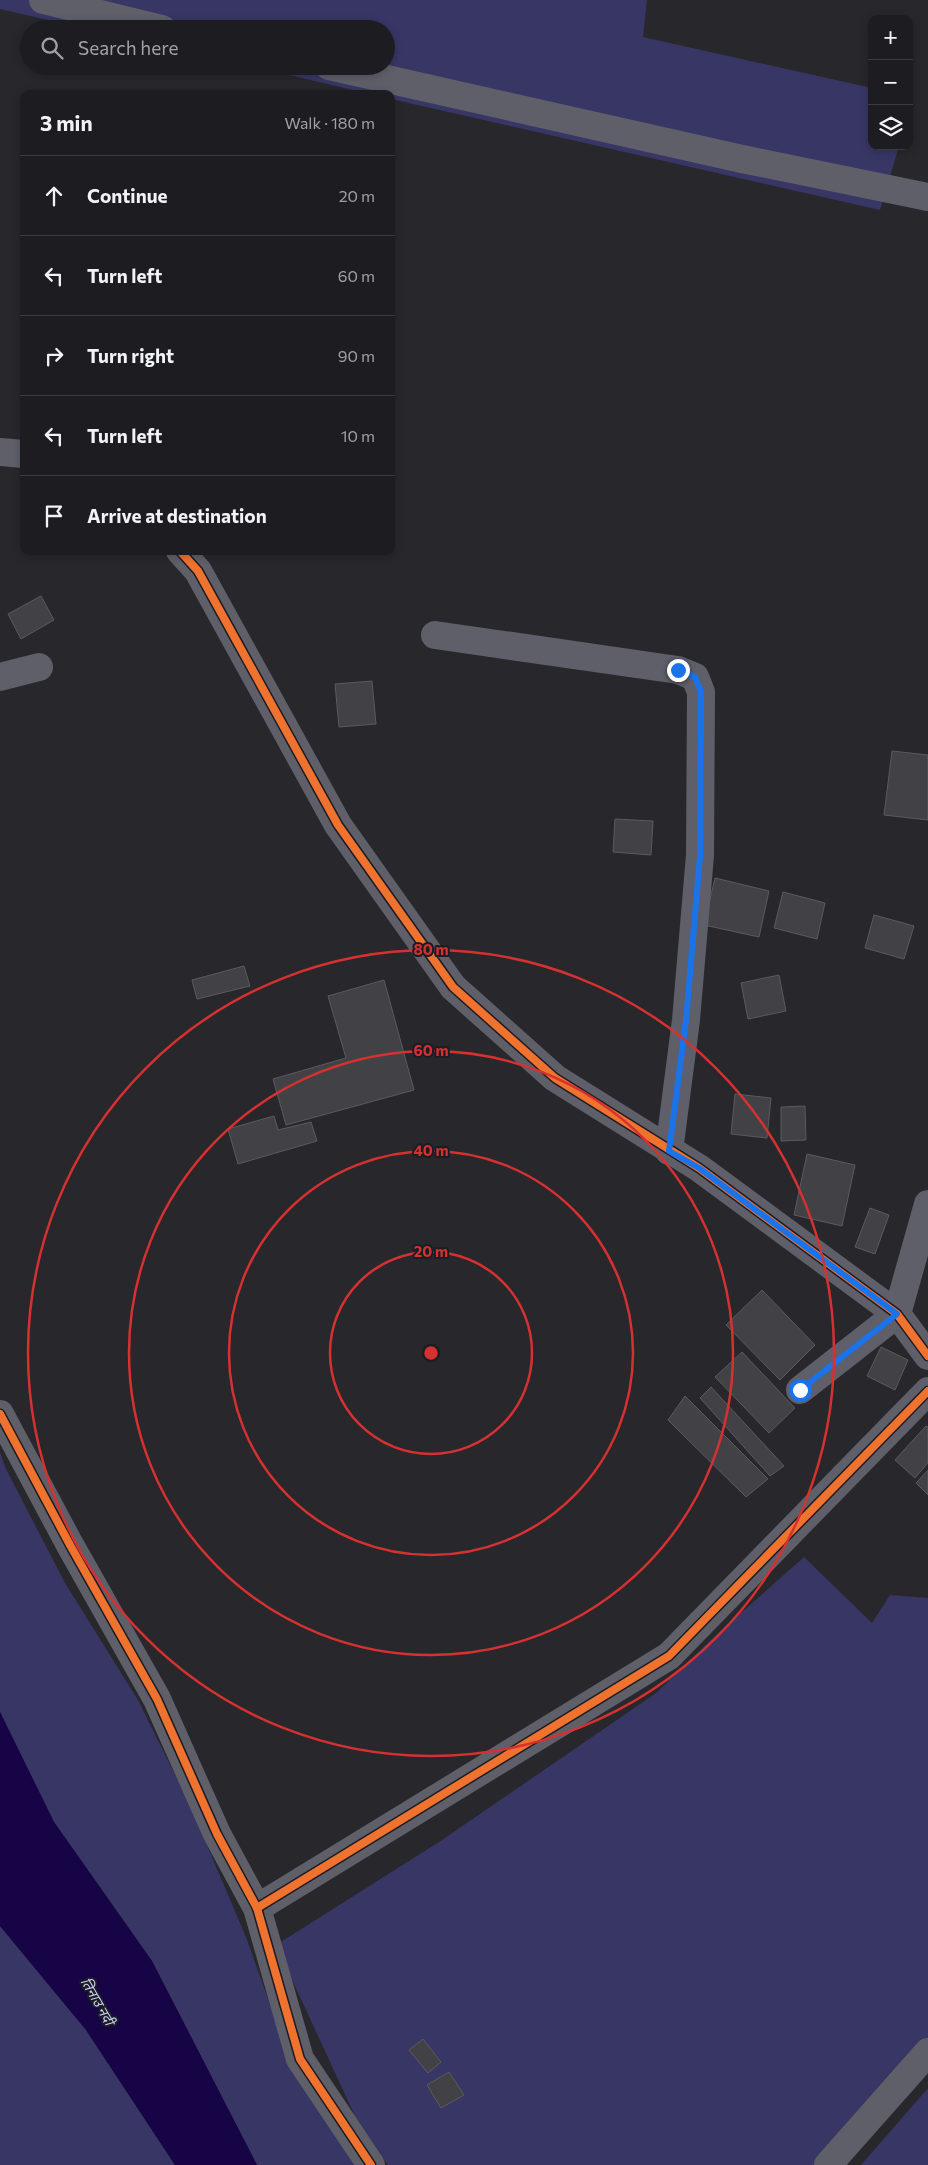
<!DOCTYPE html>
<meta charset="utf-8">
<style>
body{margin:0;font-family:Commissioner,"Noto Sans Devanagari",sans-serif;background:#2a2a2e;color:#f1f3f6}
.controls{position:absolute;right:15px;top:15px;display:grid;overflow:hidden;border-radius:10px;box-shadow:0 2px 8px #0003}
.controls button{width:45px;height:45px;display:grid;place-items:center;padding:0;border:0;border-bottom:1px solid #3b3b3f;background:#1d1d21;color:#f1f3f6;font:25px sans-serif}
.stop{position:absolute;width:15px;height:15px;margin:-11px;border:4px solid #1a73e8;border-radius:50%;background:#fff}
.stop.end{background:#1a73e8;border-color:#fff;box-shadow:0 1px 5px #0008}
.list{margin:0;padding:0;list-style:none}
h2{display:flex;justify-content:space-between;align-items:center;height:65px;margin:0;padding:0 20px;font-size:21px}
h2 small{font-size:16px;font-weight:400;color:#a0a2a5}
.list li{display:grid;grid-template-columns:32px 1fr auto;gap:15px;align-items:center;box-sizing:border-box;height:80px;padding:0 20px;border-top:1px solid #3b3b3f}
.list b{display:block;font-size:19px;white-space:nowrap}
.list em{font-size:16px;font-style:normal;color:#a0a2a5}
.icon{flex:none;width:28px;height:28px;fill:none;stroke:currentColor;stroke-width:2;stroke-linecap:round;stroke-linejoin:round}
.map{position:relative;flex:none;width:928px;height:2165px;overflow:hidden}
.search{position:absolute;background:#1d1d21;box-shadow:0 2px 8px #0003;left:20px;top:20px;width:375px;height:55px;display:flex;align-items:center;gap:12px;box-sizing:border-box;padding:0 18px;border-radius:28px;color:#a0a2a5;font-size:19px}
.panel{position:absolute;background:#1d1d21;box-shadow:0 2px 8px #0003;left:20px;top:90px;width:375px;height:465px;border-radius:10px}
.map>svg:first-child{display:block}
.green{fill:#373665}
.water{fill:#170447}
.building{fill:#424246;stroke:#5a5b5f}
.lines{fill:none;stroke-linecap:round;stroke-linejoin:round}
.minor{stroke:#5f5f6a;stroke-width:28}
.cycleway-casing{stroke:#1c1c24;stroke-width:11}
.cycleway{stroke:#ef722f;stroke-width:8}
.route{stroke:#1a73e8;stroke-width:6}
.ring{fill:none;stroke:#d63131;stroke-width:2.5}
.labels{text-anchor:middle;dominant-baseline:central;stroke-width:4;stroke-linejoin:round;paint-order:stroke}
.water-label{font-size:14px;font-style:italic;fill:#cdcffc;stroke:#1c1c24}
.centre{fill:#d63131;stroke:#1c1c24;stroke-width:2.5}
.ring-label{font-size:15px;text-anchor:middle;font-weight:bold;fill:#d63131;stroke:#1c1c24;stroke-width:4;stroke-linejoin:round;paint-order:stroke}
</style>
<div class="map">
<svg width="928" height="2165" viewBox="0 0 928 2165">
<rect width="100%" height="100%" fill="#27272c"/>
<g class="green">
<polygon points="0,0 647,0 643,37 872,88 872,146 899,146 880,210 391,99 391,94 370,94 251,66 386,66 386,29 87,29 0,9"/>
<polygon points="0,1452 5,1467 65,1583 138,1700 188,1801 246,1937 292,2066 354,2165 257,2165 152,1961 54,1822 0,1712"/>
<polygon points="804,1557 872,1623 890,1595 928,1598 928,2065 825,2165 388,2165 355,2116 276,1945 442,1840 656,1693 716,1635"/>
<polygon points="0,1926 86,2030 175,2165 0,2165"/>
<polygon points="928,2088 928,2165 861,2165"/>
</g>
<polygon class="water" points="0,1712 54,1822 152,1961 257,2165 175,2165 86,2030 0,1926"/>
<g class="building">
<polygon points="41,596 54,620 21,639 8,614"/>
<polygon points="372,681 376,724 339,727 335,684"/>
<polygon points="892,751 928,755 928,820 884,815"/>
<polygon points="615,819 653,821 651,855 613,852"/>
<polygon points="715,878 769,891 759,937 704,925"/>
<polygon points="783,892 825,903 817,939 774,928"/>
<polygon points="874,915 914,926 904,959 865,948"/>
<polygon points="244,966 250,986 197,999 192,980"/>
<polygon points="779,975 786,1011 748,1019 741,983"/>
<polygon points="384,980 414,1090 286,1125 273,1079 346,1058 328,996"/>
<polygon points="735,1094 771,1098 767,1138 731,1134"/>
<polygon points="805,1106 806,1140 781,1141 781,1107"/>
<polygon points="274,1116 278,1130 311,1122 317,1141 238,1164 228,1129"/>
<polygon points="807,1154 855,1165 842,1226 794,1215"/>
<polygon points="870,1208 889,1215 875,1254 855,1247"/>
<polygon points="762,1290 815,1345 780,1380 726,1325"/>
<polygon points="881,1347 908,1360 895,1390 867,1376"/>
<polygon points="742,1352 795,1408 769,1433 715,1377"/>
<polygon points="711,1387 784,1466 770,1476 700,1398"/>
<polygon points="685,1396 768,1479 746,1497 668,1420"/>
<polygon points="926,1426 928,1427 928,1463 915,1478 895,1460"/>
<polygon points="928,1470 928,1495 916,1483"/>
<polygon points="423,2039 441,2062 428,2073 409,2050"/>
<polygon points="449,2072 464,2095 441,2108 427,2085"/>
</g>
<g class="lines">
<g class="minor">
<polyline points="43,0 162,29"/>
<polyline points="329,66 742,159 928,197"/>
<polyline points="0,452 24,454"/>
<polyline points="180,551 198,571 338,825 453,987 555,1078 699,1168 897,1314 928,1356"/>
<polyline points="435,635 678,670 695,677 701,692 700,855 686,1020 669,1151"/>
<polyline points="0,677 39,667"/>
<polyline points="800,1390 897,1314 928,1204"/>
<polyline points="0,1414 70,1545 157,1699 217,1834 257,1908 300,2059 371,2165"/>
<polyline points="257,1908 669,1656 928,1391"/>
<polyline points="828,2165 928,2052"/>
</g>
<g class="cycleway-casing">
<g id="cycleway">
<polyline points="180,551 198,571 338,825 453,987 555,1078 699,1168 897,1314 928,1356"/>
<polyline points="0,1414 70,1545 157,1699 217,1834 257,1908 300,2059 371,2165"/>
<polyline points="257,1908 669,1656 928,1391"/>
</g>
</g>
<use href="#cycleway" class="cycleway"/>
</g>
<g class="lines">
<polyline class="route" points="678,670 695,677 701,692 700,856 686,1020 669,1151 699,1168 897,1314 800,1390"/>
</g>
<g class="ring">
<circle cx="431" cy="1353" r="101"/>
<circle cx="431" cy="1353" r="202"/>
<circle cx="431" cy="1353" r="302"/>
<circle cx="431" cy="1353" r="403"/>
</g>
<g class="labels">
<g class="water-label">
<text transform="translate(98 2001) rotate(60)">तिनाउ नदी</text>
</g>
</g>
<circle cx="431" cy="1353" r="8" class="centre"/>
<g class="ring-label">
<text x="431" y="955">80 m</text>
<text x="431" y="1056">60 m</text>
<text x="431" y="1156">40 m</text>
<text x="431" y="1257">20 m</text>
</g>
</svg>
<div class="controls">
<button>+</button>
<button>−</button>
<button><svg class="icon" aria-label="layers" viewBox="0 0 24 24"><path d="M12 4l9 5-9 5-9-5zM3 14l9 5 9-5"/></svg></button>
</div>
<div class="stop" style="left:800px;top:1390px"></div>
<div class="stop end" style="left:678px;top:670px"></div>
<div class="search"><svg class="icon" aria-label="search" viewBox="0 0 24 24"><circle cx="10" cy="10" r="6"/><path d="M15 15l6 6"/></svg>Search here</div>
<section class="panel">
<h2>3 min<small>Walk · 180 m</small></h2>
<ul class="list">
<li><svg class="icon" aria-label="ahead" viewBox="0 0 24 24"><path d="M12 20V5M6 11l6-6 6 6"/></svg><div><b>Continue</b></div><em>20 m</em></li>
<li><svg class="icon" aria-label="left" viewBox="0 0 24 24"><path d="M17 20v-9H6M10 6l-5 5 5 5"/></svg><div><b>Turn left</b></div><em>60 m</em></li>
<li><svg class="icon" aria-label="right" viewBox="0 0 24 24"><path d="M7 20v-9h11M14 6l5 5-5 5"/></svg><div><b>Turn right</b></div><em>90 m</em></li>
<li><svg class="icon" aria-label="left" viewBox="0 0 24 24"><path d="M17 20v-9H6M10 6l-5 5 5 5"/></svg><div><b>Turn left</b></div><em>10 m</em></li>
<li><svg class="icon" aria-label="arrive" viewBox="0 0 24 24"><path d="M6 21V4h12l-3 4 3 4H6"/></svg><div><b>Arrive at destination</b></div></li>
</ul>
</section>
</div>
